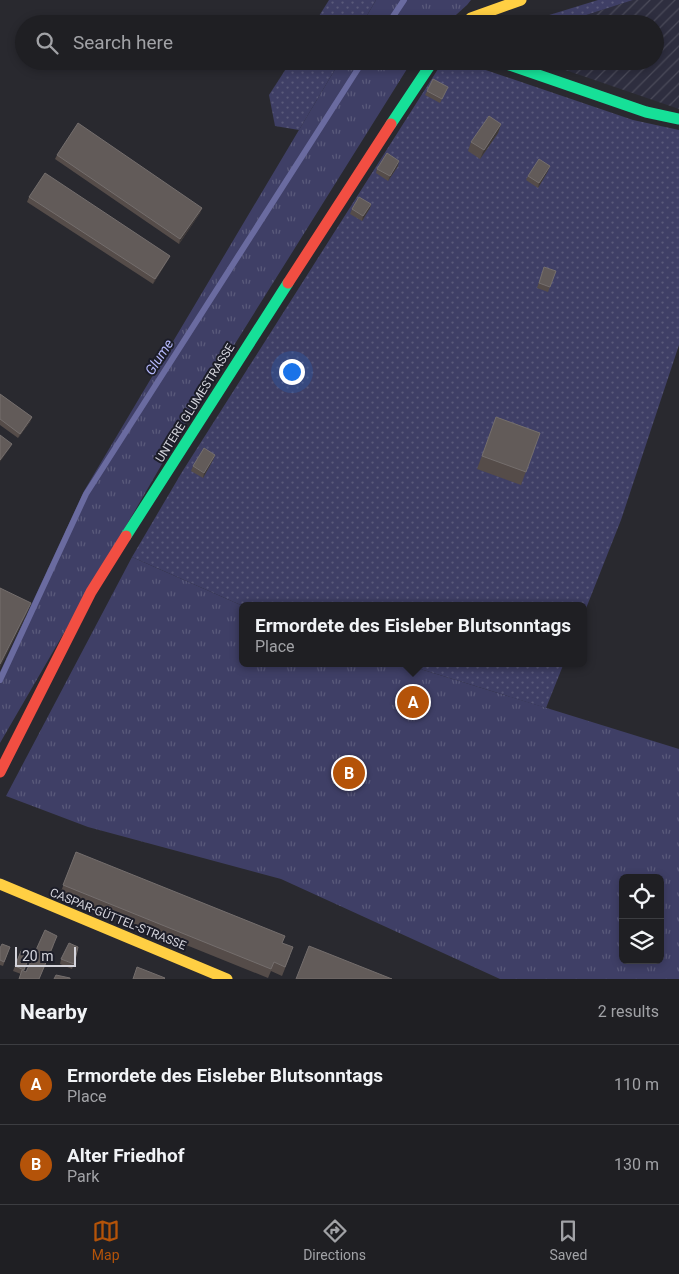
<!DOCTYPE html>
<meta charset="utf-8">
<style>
body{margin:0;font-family:Roboto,sans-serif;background:#2c2c30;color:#f1f3f6}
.controls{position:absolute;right:15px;bottom:15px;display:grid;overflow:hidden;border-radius:8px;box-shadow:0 2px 8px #0003}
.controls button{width:45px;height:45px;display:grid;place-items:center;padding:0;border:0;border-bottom:1px solid #3c3d41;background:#1f1f23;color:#f1f3f6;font:25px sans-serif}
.scale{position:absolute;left:15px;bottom:12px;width:61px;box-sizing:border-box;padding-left:5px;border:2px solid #d4d4dc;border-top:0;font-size:14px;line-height:18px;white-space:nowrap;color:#d4d4dc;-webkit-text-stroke:4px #1c1d28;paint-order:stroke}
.you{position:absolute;left:291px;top:371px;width:18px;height:18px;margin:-12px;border:4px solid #fff;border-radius:50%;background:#1a73e8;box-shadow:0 0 0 8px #1a73e833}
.badge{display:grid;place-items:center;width:32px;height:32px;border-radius:50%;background:#b45309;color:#fff;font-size:16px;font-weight:700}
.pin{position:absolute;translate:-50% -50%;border:2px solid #fff;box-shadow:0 1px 5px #0006}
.popup{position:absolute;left:239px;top:602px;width:348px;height:65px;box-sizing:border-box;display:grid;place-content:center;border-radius:8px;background:#1f1f23;filter:drop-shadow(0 1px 4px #0005);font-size:16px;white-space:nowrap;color:#a1a2a6}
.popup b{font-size:19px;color:#f1f3f6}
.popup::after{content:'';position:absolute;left:50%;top:100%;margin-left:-10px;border:10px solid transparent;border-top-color:#1f1f23}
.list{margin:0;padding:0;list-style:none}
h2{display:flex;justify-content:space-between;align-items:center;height:65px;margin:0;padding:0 20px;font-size:21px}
h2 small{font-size:16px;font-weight:400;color:#a1a2a6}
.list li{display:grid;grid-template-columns:32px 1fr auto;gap:15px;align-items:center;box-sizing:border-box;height:80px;padding:0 20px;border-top:1px solid #3c3d41}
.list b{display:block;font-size:19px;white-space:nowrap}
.list p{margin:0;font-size:16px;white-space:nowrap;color:#a1a2a6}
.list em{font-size:16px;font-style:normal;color:#a1a2a6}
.icon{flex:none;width:28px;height:28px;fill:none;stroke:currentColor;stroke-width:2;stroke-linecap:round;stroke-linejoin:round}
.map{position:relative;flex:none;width:679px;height:979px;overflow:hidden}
.search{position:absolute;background:#1f1f23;box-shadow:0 2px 8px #0003;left:15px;right:15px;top:15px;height:55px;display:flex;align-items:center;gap:12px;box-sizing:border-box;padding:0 18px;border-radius:28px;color:#a1a2a6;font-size:19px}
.sheet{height:225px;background:#1f1f23}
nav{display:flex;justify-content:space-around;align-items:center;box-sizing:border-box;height:70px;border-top:1px solid #3c3d41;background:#1f1f23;font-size:14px;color:#a1a2a6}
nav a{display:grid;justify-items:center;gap:2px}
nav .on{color:#b45309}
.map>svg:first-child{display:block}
.industrial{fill:url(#industrial-furrows)}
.grass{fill:url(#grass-dots)}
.park{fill:url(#park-tufts);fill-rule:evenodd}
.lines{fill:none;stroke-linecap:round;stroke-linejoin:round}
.stream{stroke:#6a6ba0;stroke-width:6}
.fast{stroke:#16e098;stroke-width:11}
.slow{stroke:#ffcf43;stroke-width:11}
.jam{stroke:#f24e42;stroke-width:11}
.wall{fill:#554c49}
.shaded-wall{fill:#3d3838}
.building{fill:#625b59;stroke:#746e6d}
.labels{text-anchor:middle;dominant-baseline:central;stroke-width:4;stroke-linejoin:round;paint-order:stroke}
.street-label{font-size:12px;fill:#d4d4dc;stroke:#1c1d28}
.water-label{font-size:14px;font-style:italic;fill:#b5b8fb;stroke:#1c1d28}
</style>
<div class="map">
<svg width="679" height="979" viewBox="0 0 679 979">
<defs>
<pattern id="industrial-furrows" width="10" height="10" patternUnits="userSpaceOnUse" patternTransform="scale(1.25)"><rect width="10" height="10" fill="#2e2e3f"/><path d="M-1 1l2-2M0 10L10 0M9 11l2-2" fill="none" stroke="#4b4b5a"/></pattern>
<pattern id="grass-dots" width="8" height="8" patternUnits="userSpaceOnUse" patternTransform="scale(1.25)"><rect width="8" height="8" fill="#3f3f66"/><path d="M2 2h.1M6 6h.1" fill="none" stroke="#5a5a7b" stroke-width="1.8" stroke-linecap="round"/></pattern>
<pattern id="park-tufts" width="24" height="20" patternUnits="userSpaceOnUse" patternTransform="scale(1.25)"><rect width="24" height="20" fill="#3f3f66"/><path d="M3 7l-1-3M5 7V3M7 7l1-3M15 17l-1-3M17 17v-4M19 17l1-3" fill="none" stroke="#5a5a7b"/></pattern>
</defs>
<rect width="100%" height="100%" fill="#29292f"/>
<polygon class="industrial" points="633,0 679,0 679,109 539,61 655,61 655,24 558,24"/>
<g class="grass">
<polygon points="329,0 376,0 362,24 314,24"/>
<polygon points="598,0 633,0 558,24 520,24"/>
<polygon points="291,61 340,61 299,130 275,126 269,95"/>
<polygon points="459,61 633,120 679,130 679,345 621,520 583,616 583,606 243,606 132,557 182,472 438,69"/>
<polygon points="401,663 564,663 546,708"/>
</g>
<g class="park">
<polygon points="376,0 471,0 467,5 446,24 362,24"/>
<polygon points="340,61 412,61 191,414 0,743 0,672 84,491"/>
<path d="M132,557l111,49v57h158l278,86v230h-179l-219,-100 -193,-52 -82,-31zM623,878h37v82h-37z"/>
</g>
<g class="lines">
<g class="stream">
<polyline points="388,24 404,0"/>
<polyline points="0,680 86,494 363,61"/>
</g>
<g class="fast">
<polyline points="498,61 646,112 679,119"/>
<polyline points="391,124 433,61"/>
<polyline points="126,536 288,283"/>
</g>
<g class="slow">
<polyline points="465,24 471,18 521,0"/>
<polyline points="0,884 227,979"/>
</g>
<g class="jam">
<polyline points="288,283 391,124"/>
<polyline points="0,772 91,592 126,536"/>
</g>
</g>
<g class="wall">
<polygon points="448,87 440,103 425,95 427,91"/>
<polygon points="501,124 498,133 480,159 468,151 471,142"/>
<polygon points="57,155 202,208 200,213 179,244 55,159"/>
<polygon points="398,166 388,181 376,173 377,169"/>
<polygon points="548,171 538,188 526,180 528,176"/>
<polygon points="29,197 170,256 168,260 153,284 27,202"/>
<polygon points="371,204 370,208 362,221 350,214 352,209"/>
<polygon points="544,267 556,271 548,292 537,288"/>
<polygon points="0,394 32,417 30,422 18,438 0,425"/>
<polygon points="496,417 540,433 521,485 477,469"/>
<polygon points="215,455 213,460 203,478 191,471 193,466"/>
<polygon points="76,852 290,956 282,976 271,971 268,978 60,894"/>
<polygon points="54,945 39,979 19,979 21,974 13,971 15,966 30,955 23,971 26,972"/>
<polygon points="10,947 3,966 0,965 0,948"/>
<polygon points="61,959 74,964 72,969 60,964"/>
</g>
<g class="shaded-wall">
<polygon points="501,124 498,133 480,159 484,150"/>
<polygon points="399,161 398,166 388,181 390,176"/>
<polygon points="550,166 548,171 538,188 539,183"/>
<polygon points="371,204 370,208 362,221 363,216"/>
<polygon points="202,208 200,213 179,244 180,239"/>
<polygon points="170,256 168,260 153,284 155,279"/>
<polygon points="32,417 30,422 18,438 20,434"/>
<polygon points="12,444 10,448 0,462 0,460"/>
<polygon points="215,455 213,460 203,478 204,473"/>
<polygon points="31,603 26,616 0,668 0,664"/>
</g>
<g class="building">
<polygon points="433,79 448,87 442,99 427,91"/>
<polygon points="489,116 501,124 484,150 471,142"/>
<polygon points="78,123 202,208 180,239 57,155"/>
<polygon points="387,153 399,161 390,176 377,169"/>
<polygon points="539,159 550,166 539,183 528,176"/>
<polygon points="45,173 170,256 155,279 29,197"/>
<polygon points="359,197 371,204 363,216 352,209"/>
<polygon points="544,267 556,271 550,287 539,283"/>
<polygon points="0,394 32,417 20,434 0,419"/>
<polygon points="496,417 540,433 526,472 482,456"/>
<polygon points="0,435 12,444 0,460"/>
<polygon points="204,448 215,455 204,473 193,466"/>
<polygon points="0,588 31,603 0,664"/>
<polygon points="76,852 285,936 282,943 293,947 285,967 274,962 271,969 63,885"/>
<polygon points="45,930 57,936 39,979 19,979 22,970 26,972"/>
<polygon points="69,943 78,947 74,964 61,959"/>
<polygon points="2,944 10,947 4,962 0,960 0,948"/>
<polygon points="309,946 392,979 296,979"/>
<polygon points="21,951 30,955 24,970 15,966"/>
<polygon points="137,967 165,978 164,979 133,979"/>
<polygon points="56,975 70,978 70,979 54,979"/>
</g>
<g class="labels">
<g class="street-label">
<text transform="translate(195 403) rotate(-58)">UNTERE GLUMESTRASSE</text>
<text transform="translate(118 919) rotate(22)">CASPAR-GÜTTEL-STRASSE</text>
</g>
<g class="water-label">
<text transform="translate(159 357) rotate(-57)">Glume</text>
</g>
</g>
</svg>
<div class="controls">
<button><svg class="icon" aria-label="locate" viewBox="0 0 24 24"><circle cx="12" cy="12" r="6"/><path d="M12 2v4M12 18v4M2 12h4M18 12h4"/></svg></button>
<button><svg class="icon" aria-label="layers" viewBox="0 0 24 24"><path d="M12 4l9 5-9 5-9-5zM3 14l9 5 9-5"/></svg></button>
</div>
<div class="scale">20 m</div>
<div class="you"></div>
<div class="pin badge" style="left:413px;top:702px">A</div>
<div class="popup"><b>Ermordete des Eisleber Blutsonntags</b>Place</div>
<div class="pin badge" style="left:349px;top:773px">B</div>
<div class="search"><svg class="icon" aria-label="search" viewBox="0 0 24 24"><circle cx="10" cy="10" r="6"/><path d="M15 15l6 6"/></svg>Search here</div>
</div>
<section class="sheet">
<h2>Nearby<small>2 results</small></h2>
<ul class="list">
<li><span class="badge">A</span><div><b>Ermordete des Eisleber Blutsonntags</b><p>Place</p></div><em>110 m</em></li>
<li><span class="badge">B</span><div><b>Alter Friedhof</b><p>Park</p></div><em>130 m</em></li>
</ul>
</section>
<nav>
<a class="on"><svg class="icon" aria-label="map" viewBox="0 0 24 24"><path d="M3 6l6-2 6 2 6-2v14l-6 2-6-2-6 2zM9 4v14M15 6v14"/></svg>Map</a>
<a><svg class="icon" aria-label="directions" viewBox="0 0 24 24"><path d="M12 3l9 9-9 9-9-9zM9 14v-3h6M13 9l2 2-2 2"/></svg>Directions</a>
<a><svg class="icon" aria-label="saved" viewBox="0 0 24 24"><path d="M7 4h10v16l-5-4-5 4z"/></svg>Saved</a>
</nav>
